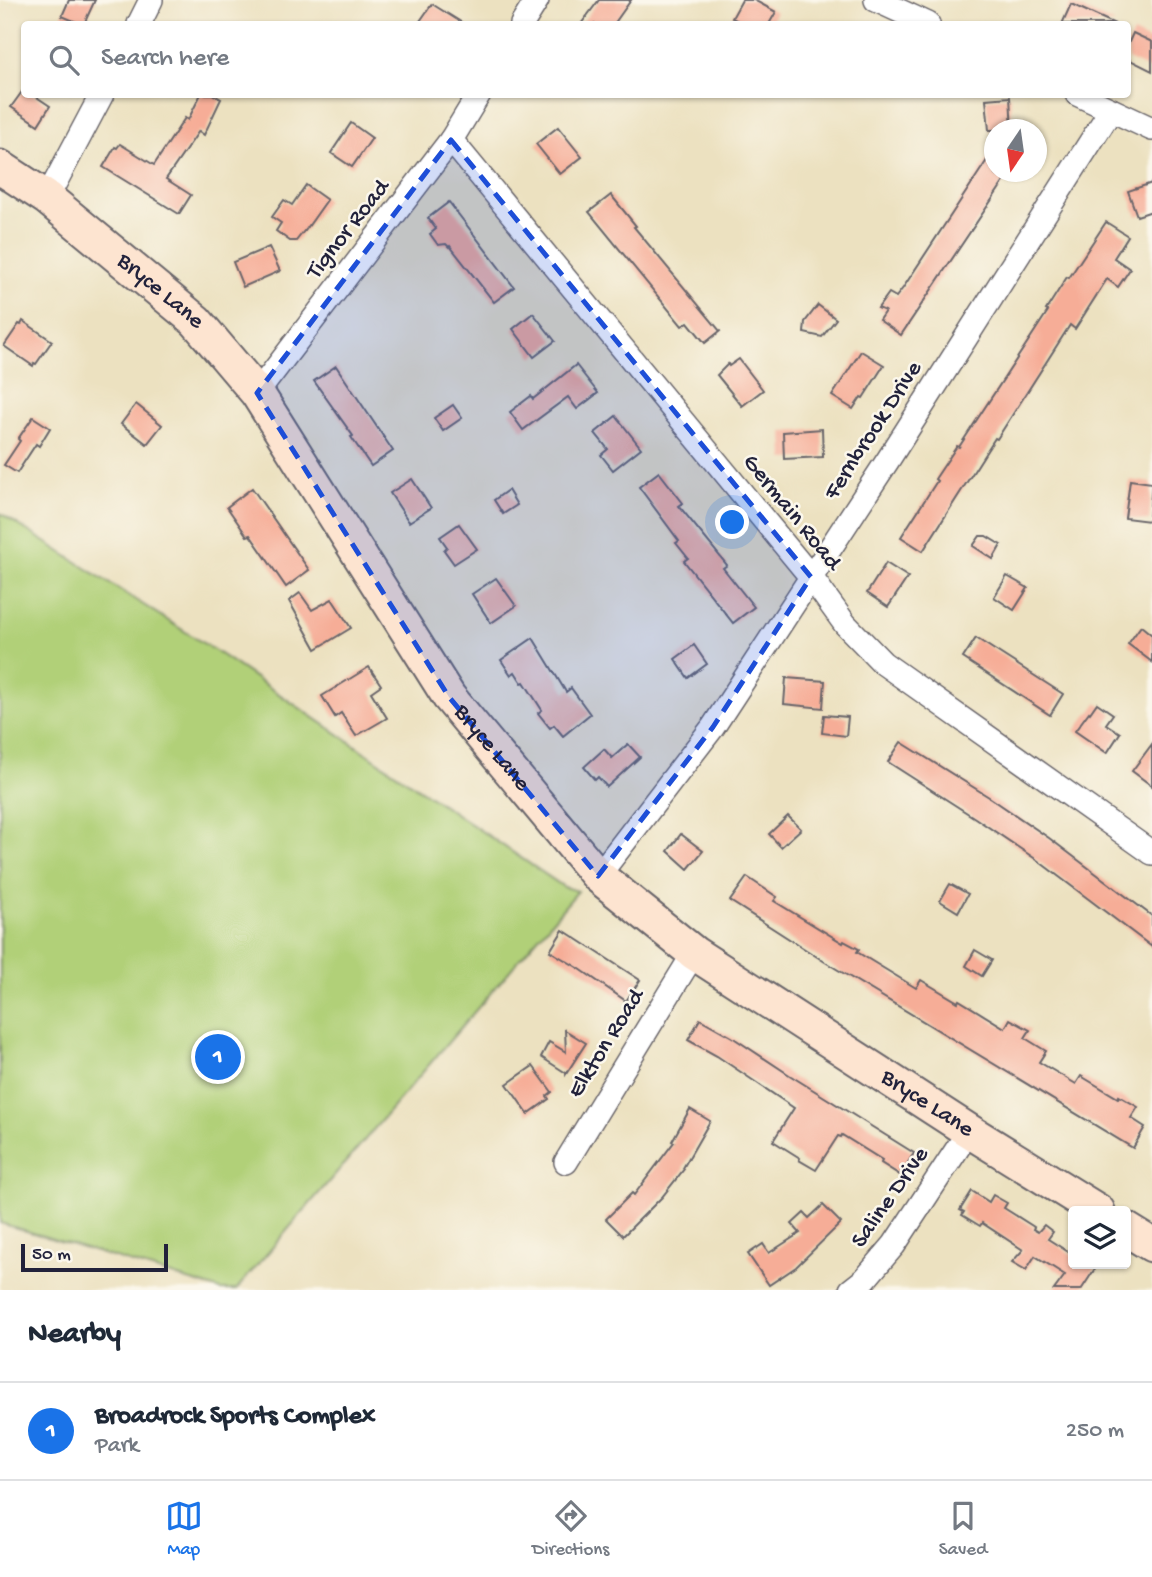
<!DOCTYPE html>
<style>
body{margin:0;font-family:"Gochi Hand",sans-serif;background:#f2f2f3;color:#1f2937}
.controls{position:absolute;right:21px;bottom:21px;display:grid;overflow:hidden;border-radius:7px;box-shadow:0 2px 5px #0004}
.controls button{width:63px;height:63px;display:grid;place-items:center;padding:0;border:0;border-bottom:2px solid #e0e1e3;background:#fff;color:#1f2937;font:35px sans-serif}
.compass{position:absolute;left:984px;top:119px;width:63px;height:63px;border-radius:50%;background:#fff;box-shadow:0 2px 5px #0004;rotate:193deg}
.scale{position:absolute;left:21px;bottom:18px;width:147px;box-sizing:border-box;padding-left:7px;border:4px solid #22223b;border-top:0;font-size:19px;line-height:24px;white-space:nowrap;color:#22223b;-webkit-text-stroke:5px #fbf7ec;paint-order:stroke}
.you{position:absolute;left:733px;top:523px;width:24px;height:24px;margin:-18px;border:5px solid #fff;border-radius:50%;background:#1a73e8;box-shadow:0 0 0 10px #1a73e833}
.badge{display:grid;place-items:center;width:46px;height:46px;border-radius:50%;background:#1a73e8;color:#fff;font-size:23px;font-weight:700}
.pin{position:absolute;translate:-50% -50%;border:4px solid #fff;box-shadow:0 2px 7px #0006}
.list{margin:0;padding:0;list-style:none}
h2{display:flex;justify-content:space-between;align-items:center;height:91px;margin:0;padding:0 28px;font-size:30px}
h2 small{font-size:23px;font-weight:400;color:#747a83}
.list li{display:grid;grid-template-columns:46px 1fr auto;gap:21px;align-items:center;box-sizing:border-box;height:98px;padding:0 28px;border-top:2px solid #e0e1e3}
.list b{display:block;font-size:26px;white-space:nowrap}
.list p{margin:0;font-size:23px;white-space:nowrap;color:#747a83}
.list em{font-size:23px;font-style:normal;color:#747a83}
.icon{flex:none;width:38px;height:38px;fill:none;stroke:currentColor;stroke-width:2;stroke-linecap:round;stroke-linejoin:round}
.map{position:relative;flex:none;width:1152px;height:1290px;overflow:hidden}
.search{position:absolute;background:#fff;box-shadow:0 2px 5px #0004;left:21px;right:21px;top:21px;height:77px;display:flex;align-items:center;gap:18px;box-sizing:border-box;padding:0 24px;border-radius:7px;color:#747a83;font-size:26px}
.sheet{height:189px;background:#fff}
nav{display:flex;justify-content:space-around;align-items:center;box-sizing:border-box;height:98px;border-top:2px solid #e0e1e3;background:#fff;font-size:19px;color:#747a83}
nav a{display:grid;justify-items:center;gap:4px}
nav .on{color:#1a73e8}
.map>svg:first-child{display:block}
.green{fill:#b1d078;stroke:#6a795a;stroke-width:2}
.building{fill:#f6ad97}
.lines{fill:none;stroke-linecap:round;stroke-linejoin:round}
.street-casing{stroke:#69656a;stroke-width:26}
.secondary-casing{stroke:#69656a;stroke-width:37}
.street{stroke:#fff;stroke-width:23}
.secondary{stroke:#fde4d0;stroke-width:33}
.marked{fill:#1d4ed8;fill-opacity:0.2;stroke:#1d4ed8;stroke-width:5;stroke-dasharray:14 9;stroke-linejoin:round}
.labels{text-anchor:middle;dominant-baseline:central;stroke-width:5;stroke-linejoin:round;paint-order:stroke}
.street-label{font-size:24px;fill:#22223b;stroke:#fbf7ec}
</style>
<div class="map">
<svg width="1152" height="1290" viewBox="0 0 1152 1290">
<rect width="100%" height="100%" fill="#fbf7ec"/>
<filter id="ink" filterUnits="userSpaceOnUse"><feTurbulence type="fractalNoise" baseFrequency=".0143" numOctaves="2"/><feDisplacementMap in="SourceGraphic" scale="14" xChannelSelector="R" yChannelSelector="G"/><feConvolveMatrix kernelMatrix="1 2 1 2 8 2 1 2 1" color-interpolation-filters="sRGB"/></filter>
<filter id="wash" filterUnits="userSpaceOnUse"><feTurbulence type="fractalNoise" baseFrequency=".00686" numOctaves="4" result="noise"/><feDisplacementMap in="SourceGraphic" scale="28" xChannelSelector="R" yChannelSelector="G"/><feGaussianBlur stdDeviation="1.57" result="paint"/><feColorMatrix in="noise" values="0 0 0 0 0 0 0 0 0 0 0 0 0 0 0 0 0 1.4 0 .05"/><feComposite in="paint" operator="in"/></filter>
<g filter="url(#wash)">
<rect width="100%" height="100%" fill="#ece1c0"/>
<polygon class="green" points="0,513 217,652 564,887 578,891 236,1290 221,1290 0,1223"/>
<g id="blocks">
<g class="building">
<polygon points="69,0 95,0 84,24 81,24 62,16"/>
<polygon points="599,0 631,0 614,24 581,24"/>
<polygon points="742,0 754,0 776,12 769,24 744,24 732,18"/>
<polygon points="432,4 464,24 418,24"/>
<polygon points="1071,4 1115,24 1062,24"/>
<polygon points="1133,33 1152,42 1152,71 1128,59 1128,44"/>
<polygon points="24,89 24,94 32,94 50,106 38,125 11,107"/>
<polygon points="201,94 212,94 221,99 204,135 199,131 166,179 191,195 179,214 103,167 115,147 117,148 120,144 154,165 185,118 188,120"/>
<polygon points="1010,97 1012,130 989,130 986,99"/>
<polygon points="351,123 372,138 352,167 331,153"/>
<polygon points="558,127 582,157 560,174 536,144"/>
<polygon points="995,148 995,173 1005,180 901,335 879,320 885,311 878,308 889,293 896,297 903,288"/>
<polygon points="1152,183 1152,211 1137,216 1128,191"/>
<polygon points="306,185 327,200 305,231 304,231 296,241 290,241 276,231 281,223 272,217 284,200 292,205"/>
<polygon points="611,195 636,226 634,227 720,331 705,343 688,322 682,326 589,212"/>
<polygon points="449,202 514,287 494,302 450,246 449,247 446,244 438,245 430,234 436,229 428,218"/>
<polygon points="1106,222 1128,236 1114,258 1130,269 1118,287 1107,279 1075,329 1070,325 997,439 995,438 923,551 901,537 937,481 935,479 957,446 959,447 1048,311 1046,310 1067,277 1069,278"/>
<polygon points="269,247 280,271 243,287 233,262"/>
<polygon points="818,305 836,319 822,337 804,333 805,322"/>
<polygon points="533,313 555,341 534,357 513,329"/>
<polygon points="23,321 52,341 36,364 34,363 33,366 4,346 19,324 21,325"/>
<polygon points="861,351 884,365 863,398 861,397 853,409 832,396"/>
<polygon points="739,359 763,390 742,406 717,375 728,364 729,366"/>
<polygon points="576,365 598,393 577,409 568,397 523,430 510,412 531,396 533,399"/>
<polygon points="336,366 393,451 371,466 351,437 353,436 314,381"/>
<polygon points="136,404 162,425 147,444 121,424"/>
<polygon points="453,405 462,418 443,431 434,418"/>
<polygon points="616,416 641,448 613,470 601,455 608,449 595,433"/>
<polygon points="33,417 50,428 39,446 36,444 17,473 4,465 20,441 18,439"/>
<polygon points="822,429 823,457 784,459 783,432"/>
<polygon points="659,472 683,503 679,506 727,565 723,568 754,607 733,623 684,561 688,558 676,543 679,541 639,487"/>
<polygon points="412,479 431,508 409,522 390,493"/>
<polygon points="1130,480 1152,483 1149,521 1125,518"/>
<polygon points="252,488 309,570 286,587 250,535 247,536 227,507"/>
<polygon points="508,490 517,505 503,514 494,500"/>
<polygon points="459,524 477,549 454,564 444,550 447,547 440,537"/>
<polygon points="980,536 986,536 1001,545 993,559 973,546"/>
<polygon points="886,563 908,577 888,607 867,593"/>
<polygon points="1007,576 1028,588 1014,610 994,597"/>
<polygon points="496,578 516,606 491,623 472,594"/>
<polygon points="300,593 312,610 332,599 351,628 316,649 289,601"/>
<polygon points="1141,626 1152,635 1152,662 1128,644"/>
<polygon points="533,638 566,692 571,688 590,714 563,736 554,725 550,728 538,713 542,710 524,682 522,683 515,672 511,675 501,660"/>
<polygon points="976,638 1063,694 1050,715 963,658"/>
<polygon points="694,645 707,664 688,678 675,659"/>
<polygon points="369,667 381,685 371,692 387,718 356,736 341,713 335,717 322,696"/>
<polygon points="786,678 825,681 823,708 784,704"/>
<polygon points="1097,703 1113,714 1106,724 1120,733 1107,753 1075,731 1089,712 1090,713"/>
<polygon points="824,715 848,717 846,736 822,733"/>
<polygon points="901,742 989,797 1049,838 1152,916 1152,947 1037,860 975,818 888,762"/>
<polygon points="628,744 640,757 607,787 598,777 595,780 584,767 604,749 612,758"/>
<polygon points="1152,744 1152,786 1132,771"/>
<polygon points="788,816 801,829 781,847 769,834"/>
<polygon points="681,834 703,851 688,869 668,851"/>
<polygon points="747,877 777,897 774,901 843,943 844,941 859,949 857,952 916,988 921,980 958,1002 959,1000 1005,1028 1010,1019 1030,1030 1025,1038 1046,1051 1039,1062 1076,1084 1081,1076 1118,1098 1119,1096 1138,1107 1131,1118 1145,1127 1133,1148 825,962 730,901"/>
<polygon points="950,884 968,894 958,912 940,901"/>
<polygon points="563,930 640,980 626,1001 580,969 550,951"/>
<polygon points="975,950 992,960 982,976 966,966"/>
<polygon points="700,1019 732,1037 791,1076 914,1153 900,1175 881,1163 882,1160 842,1135 841,1137 838,1136 816,1170 799,1160 800,1158 773,1141 794,1108 717,1056 688,1040"/>
<polygon points="565,1030 586,1043 566,1074 566,1073 541,1057 549,1042 566,1052"/>
<polygon points="533,1066 552,1092 547,1096 549,1099 528,1114 507,1084"/>
<polygon points="690,1109 710,1121 683,1168 684,1169 662,1197 623,1236 606,1219 632,1193 634,1195 674,1142 672,1141"/>
<polygon points="972,1191 989,1202 993,1195 1007,1203 1004,1208 1034,1227 1033,1229 1038,1232 1044,1225 1053,1232 1048,1239 1073,1255 1073,1264 1098,1264 1081,1290 1054,1290 1065,1275 1035,1256 1026,1270 1012,1262 1023,1250 982,1223 980,1226 962,1215 964,1212 960,1210"/>
<polygon points="823,1205 841,1223 796,1267 769,1285 748,1254 763,1244 769,1253 800,1233 792,1224 804,1213 809,1218"/>
</g>
</g>
</g>
<g filter="url(#ink)">
<use href="#blocks" fill-opacity="0" stroke="#69656a" stroke-width="2"/>
<g class="lines">
<g class="street-casing">
<g id="street">
<polyline points="876,0 928,24"/>
<polyline points="139,24 151,0"/>
<polyline points="522,24 537,0"/>
<polyline points="1077,94 1152,129"/>
<polyline points="451,140 811,577 845,624 883,663 1152,853"/>
<polyline points="47,198 102,94"/>
<polyline points="257,393 451,140 479,94"/>
<polyline points="598,876 713,727 888,460 1111,110"/>
<polyline points="566,1162 694,953"/>
<polyline points="851,1290 865,1279 894,1245 969,1131"/>
</g>
</g>
<g class="secondary-casing">
<g id="secondary">
<path id="s1" d="M0,167l47,31 149,123 61,72 192,304 149,179 96,77 275,178 129,80"/>
<polyline points="1126,1229 1152,1245"/>
</g>
</g>
<use href="#street" class="street"/>
<use href="#secondary" class="secondary"/>
</g>
</g>
<path class="marked" d="M451,140l360,437 -98,150 -115,149 -149,-179 -192,-304z"/>
<g class="labels">
<g class="street-label">
<text transform="translate(349 230) rotate(-52)">Tignor Road</text>
<text stroke="none"><textPath href="#s1" startOffset="203">Bryce Lane</textPath></text>
<text transform="translate(874 431) rotate(-57)">Fernbrook Drive</text>
<text transform="translate(791 513) rotate(51)">Germain Road</text>
<text stroke="none"><textPath href="#s1" startOffset="770">Bryce Lane</textPath></text>
<text transform="translate(607 1044) rotate(-58)">Elkton Road</text>
<text stroke="none"><textPath href="#s1" startOffset="1337">Bryce Lane</textPath></text>
<text transform="translate(891 1198) rotate(-55)">Saline Drive</text>
</g>
</g>
</svg>
<div class="controls">
<button><svg class="icon" aria-label="layers" viewBox="0 0 24 24"><path d="M12 4l9 5-9 5-9-5zM3 14l9 5 9-5"/></svg></button>
</div>
<svg class="compass" viewBox="-18 -18 36 36"><path d="M0-13l5 13h-10z" fill="#e53935"/><path d="M0 13l5-13h-10z" fill="#747a83"/></svg>
<div class="scale">50 m</div>
<div class="you"></div>
<div class="pin badge" style="left:218px;top:1057px">1</div>
<div class="search"><svg class="icon" aria-label="search" viewBox="0 0 24 24"><circle cx="10" cy="10" r="6"/><path d="M15 15l6 6"/></svg>Search here</div>
</div>
<section class="sheet">
<h2>Nearby<small></small></h2>
<ul class="list">
<li><span class="badge">1</span><div><b>Broadrock Sports Complex</b><p>Park</p></div><em>250 m</em></li>
</ul>
</section>
<nav>
<a class="on"><svg class="icon" aria-label="map" viewBox="0 0 24 24"><path d="M3 6l6-2 6 2 6-2v14l-6 2-6-2-6 2zM9 4v14M15 6v14"/></svg>Map</a>
<a><svg class="icon" aria-label="directions" viewBox="0 0 24 24"><path d="M12 3l9 9-9 9-9-9zM9 14v-3h6M13 9l2 2-2 2"/></svg>Directions</a>
<a><svg class="icon" aria-label="saved" viewBox="0 0 24 24"><path d="M7 4h10v16l-5-4-5 4z"/></svg>Saved</a>
</nav>
